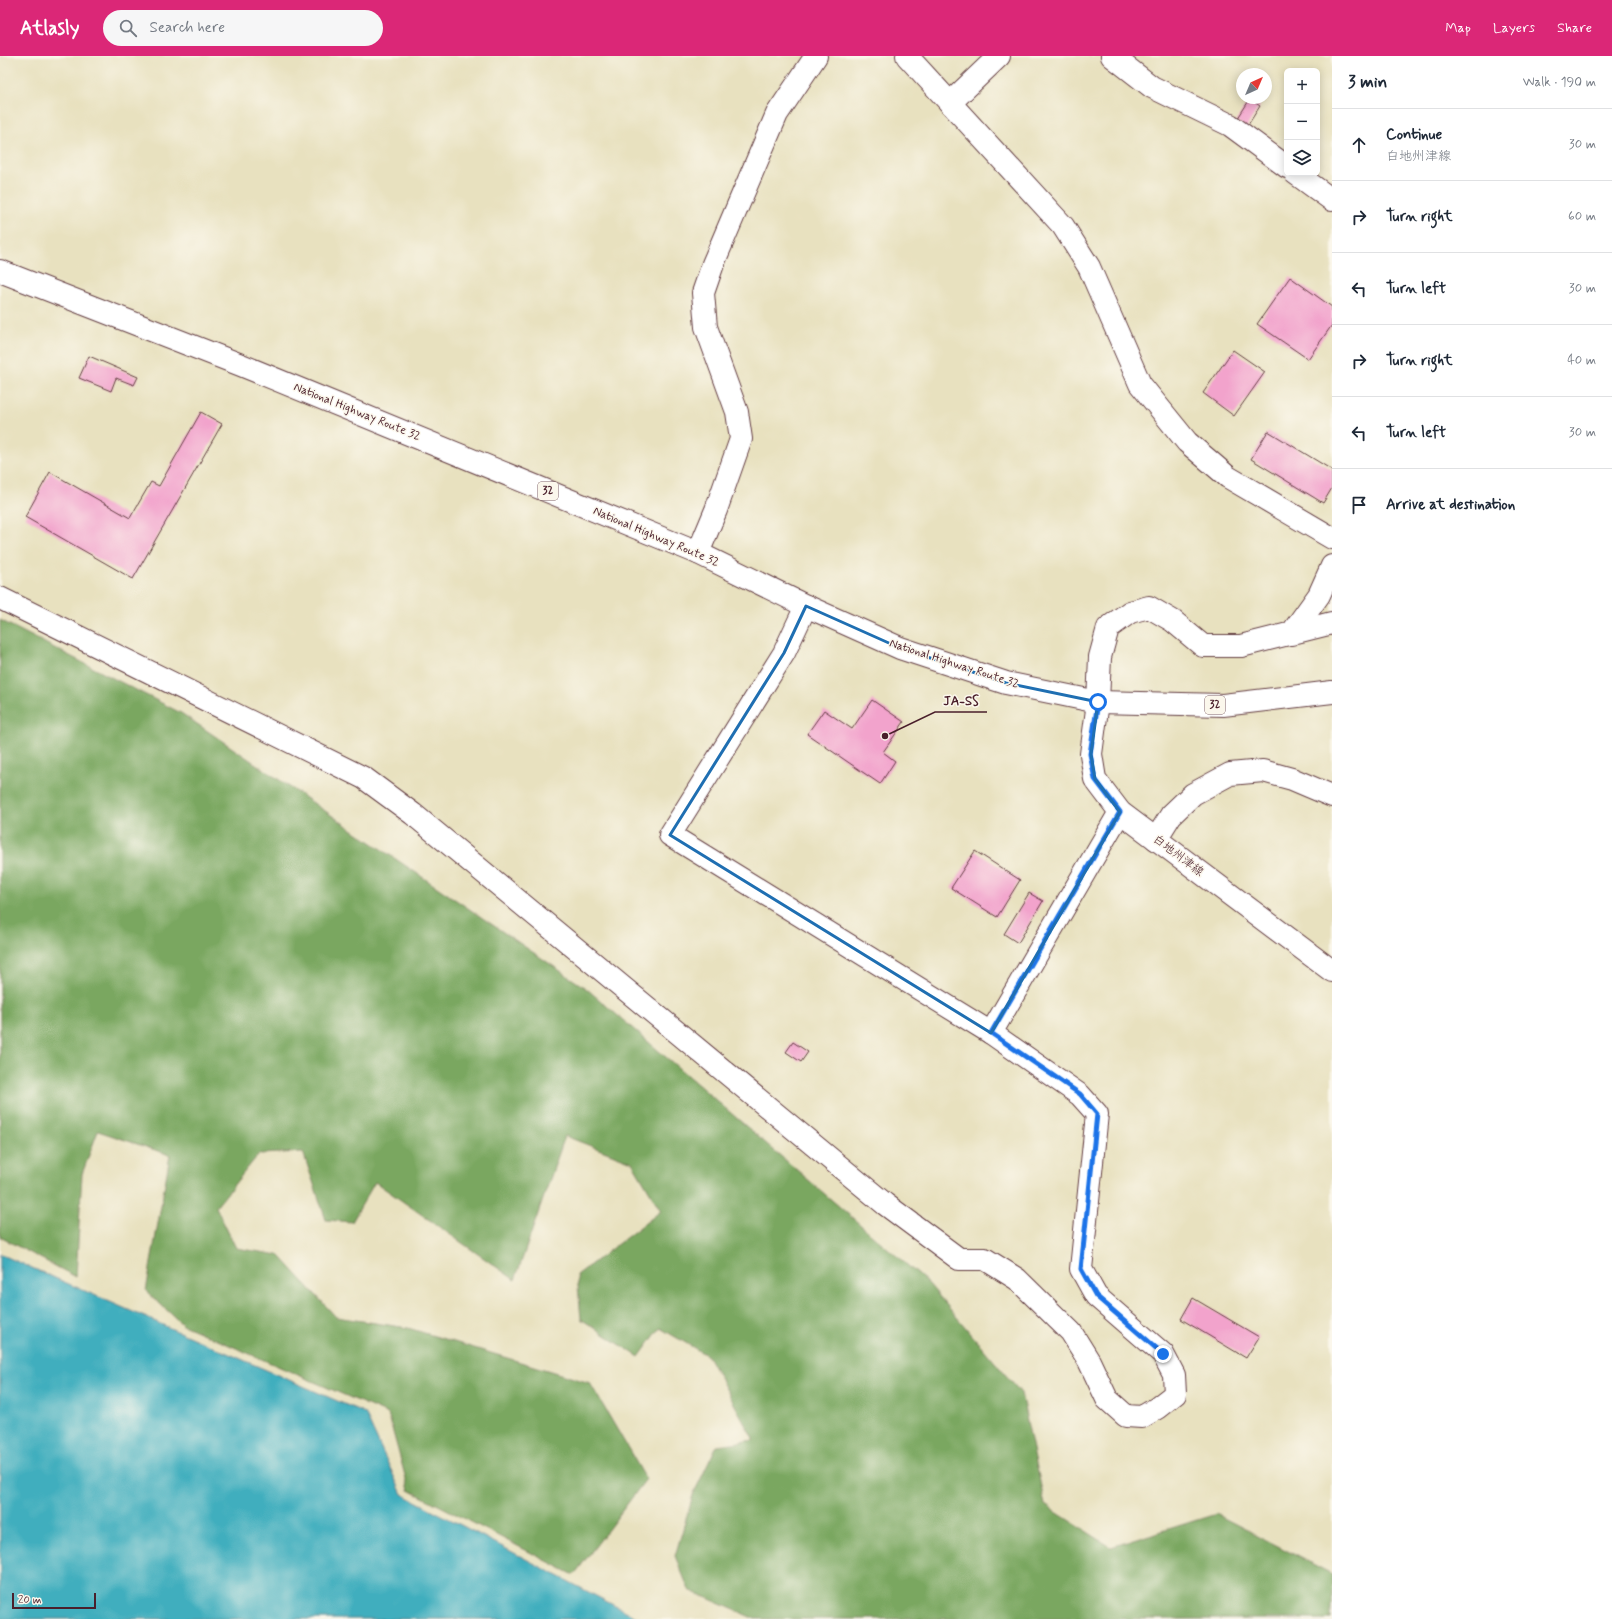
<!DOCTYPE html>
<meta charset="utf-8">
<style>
body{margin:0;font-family:Mynerve,"Klee One",sans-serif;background:#f6f6f7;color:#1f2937}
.controls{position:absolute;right:12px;top:12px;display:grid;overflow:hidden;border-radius:6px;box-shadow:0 2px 10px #0003}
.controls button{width:36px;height:36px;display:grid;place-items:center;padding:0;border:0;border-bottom:1px solid #e0e1e3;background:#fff;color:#1f2937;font:20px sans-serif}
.compass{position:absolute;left:1236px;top:12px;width:36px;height:36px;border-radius:50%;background:#fff;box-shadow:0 2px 10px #0003;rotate:44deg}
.scale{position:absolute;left:12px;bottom:10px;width:84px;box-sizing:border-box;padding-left:4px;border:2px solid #4a1f2b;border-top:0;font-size:11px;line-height:14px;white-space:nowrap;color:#4a1f2b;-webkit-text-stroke:3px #fbf7ec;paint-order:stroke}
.stop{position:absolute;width:12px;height:12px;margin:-9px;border:3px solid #1a73e8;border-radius:50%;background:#fff}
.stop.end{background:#1a73e8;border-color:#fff;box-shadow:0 1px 4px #0008}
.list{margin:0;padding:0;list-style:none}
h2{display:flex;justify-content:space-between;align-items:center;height:52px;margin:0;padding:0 16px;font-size:17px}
h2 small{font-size:13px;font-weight:400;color:#747a83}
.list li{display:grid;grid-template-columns:26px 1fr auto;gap:12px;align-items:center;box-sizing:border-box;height:72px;padding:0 16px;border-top:1px solid #e0e1e3}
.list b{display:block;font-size:15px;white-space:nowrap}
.list p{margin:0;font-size:13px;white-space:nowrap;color:#747a83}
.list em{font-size:13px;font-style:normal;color:#747a83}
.icon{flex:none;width:22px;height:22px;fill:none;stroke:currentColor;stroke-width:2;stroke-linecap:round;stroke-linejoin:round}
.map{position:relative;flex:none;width:1332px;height:1563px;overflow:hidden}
header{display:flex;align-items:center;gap:24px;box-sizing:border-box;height:56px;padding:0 20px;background:#db2777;color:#fff}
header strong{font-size:19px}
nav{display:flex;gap:22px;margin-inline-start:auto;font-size:14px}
.search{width:280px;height:36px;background:#f6f6f7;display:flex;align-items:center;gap:10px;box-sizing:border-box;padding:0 14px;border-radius:22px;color:#747a83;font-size:15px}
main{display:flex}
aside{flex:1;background:#fff}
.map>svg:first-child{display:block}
.forest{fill:#7aa760;stroke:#626346}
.water{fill:#40aebe;stroke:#456674}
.building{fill:#f2a3cc}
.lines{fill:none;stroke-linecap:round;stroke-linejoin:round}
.minor-casing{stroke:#623c41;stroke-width:24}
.major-casing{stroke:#623c41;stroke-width:24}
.highway-casing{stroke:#623c41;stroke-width:24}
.minor{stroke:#fff;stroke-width:22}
.major{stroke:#fff;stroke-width:22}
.highway{stroke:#fff;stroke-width:22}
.route{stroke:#1a73e8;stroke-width:5}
.marked{fill:none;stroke:#1f6fb2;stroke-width:3;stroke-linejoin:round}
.labels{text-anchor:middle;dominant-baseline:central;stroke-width:3;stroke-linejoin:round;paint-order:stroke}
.shield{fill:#fbf7ec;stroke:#7f6065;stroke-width:1}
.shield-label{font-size:11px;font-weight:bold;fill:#4a1f2b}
.street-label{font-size:12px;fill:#4a1f2b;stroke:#fbf7ec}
.leader{fill:none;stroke:#4a1f2b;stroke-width:1.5}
.callout-dot{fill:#4a1f2b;stroke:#fbf7ec;stroke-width:1.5}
.callout-label{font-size:13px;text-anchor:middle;font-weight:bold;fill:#4a1f2b;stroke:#fbf7ec;stroke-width:3;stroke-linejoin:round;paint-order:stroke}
</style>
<header>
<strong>Atlasly</strong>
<div class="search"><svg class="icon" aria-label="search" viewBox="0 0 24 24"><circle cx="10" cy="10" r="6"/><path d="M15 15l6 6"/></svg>Search here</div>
<nav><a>Map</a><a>Layers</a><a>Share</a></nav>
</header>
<main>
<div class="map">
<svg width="1332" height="1563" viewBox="0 0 1332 1563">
<rect width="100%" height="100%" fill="#fbf7ec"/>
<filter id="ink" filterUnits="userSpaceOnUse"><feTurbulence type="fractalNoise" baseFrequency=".025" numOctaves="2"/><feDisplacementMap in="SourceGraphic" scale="8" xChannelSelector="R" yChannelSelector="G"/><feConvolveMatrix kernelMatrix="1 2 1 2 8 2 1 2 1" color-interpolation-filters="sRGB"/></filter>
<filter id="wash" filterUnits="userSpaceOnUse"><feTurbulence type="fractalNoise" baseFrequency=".012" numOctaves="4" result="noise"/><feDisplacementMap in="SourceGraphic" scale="16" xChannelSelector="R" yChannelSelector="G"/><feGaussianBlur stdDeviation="0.9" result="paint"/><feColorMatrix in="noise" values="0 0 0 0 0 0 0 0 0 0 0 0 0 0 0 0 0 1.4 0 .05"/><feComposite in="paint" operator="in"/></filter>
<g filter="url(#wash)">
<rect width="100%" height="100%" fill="#e8e1bf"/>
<polygon class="forest" points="0,564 181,657 587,933 928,1227 1021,1337 1045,1449 1111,1491 1216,1458 1332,1518 1332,1563 755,1563 689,1534 675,1500 693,1439 717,1389 754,1384 708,1300 660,1272 639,1301 581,1263 577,1219 661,1155 632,1106 565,1080 515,1224 375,1126 352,1166 326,1164 303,1096 259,1098 216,1151 236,1192 279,1199 336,1261 408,1272 590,1327 646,1423 574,1519 409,1434 388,1358 183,1269 146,1235 170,1099 98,1075 82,1118 76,1221 0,1181"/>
<polygon class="water" points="0,1198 365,1357 402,1438 640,1563 0,1563"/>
<g id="blocks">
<g class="building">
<polygon points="1250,43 1260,50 1246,72 1236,65"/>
<polygon points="1290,221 1332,251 1332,269 1308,303 1257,268"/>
<polygon points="1233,294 1265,316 1234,360 1203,337"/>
<polygon points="89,300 138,321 134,329 116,322 111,335 79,322"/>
<polygon points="201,356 222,368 133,523 25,461 50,416 130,462 151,426 159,430"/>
<polygon points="1268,375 1332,414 1332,432 1323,447 1251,403"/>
<polygon points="872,644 904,666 883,696 895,705 880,728 807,678 824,654 852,673"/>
<polygon points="975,795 1020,824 997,861 951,832"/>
<polygon points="1029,837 1043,845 1018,887 1004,878"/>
<polygon points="793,986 808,996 801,1006 786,996"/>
<polygon points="1193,1242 1259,1281 1246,1302 1181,1263"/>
</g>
</g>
</g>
<g filter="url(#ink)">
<use href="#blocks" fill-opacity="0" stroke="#623c41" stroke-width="1"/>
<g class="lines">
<g class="minor-casing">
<g id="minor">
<polyline points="907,0 1063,170 1089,211 1140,328 1187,386 1228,421 1332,482"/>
<polyline points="1112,0 1152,31 1230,69 1287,111"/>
<polyline points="950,47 999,0"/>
<polyline points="1295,117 1332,144"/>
<polyline points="698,497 716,454 741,383 737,356 706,271 703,237 713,208 777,58 816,0"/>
<polyline points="0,542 364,722 413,758 885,1148 959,1203 985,1203 1017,1223 1071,1276 1089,1305 1107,1343 1126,1360 1142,1361 1157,1352 1175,1338 1174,1319 1163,1298 1096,1240 1081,1213 1097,1058 1080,1039 991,977 1120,756"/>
<polyline points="806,550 784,597 670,779 991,977"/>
<polyline points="1291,578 1319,539 1332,510"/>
<polyline points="1098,646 1100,601 1108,572 1130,556 1149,551 1173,565 1203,590 1241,590 1332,567"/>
<polyline points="1156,783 1171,759 1193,738 1230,718 1263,715 1292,723 1332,740"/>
</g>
</g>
<g class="major-casing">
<polyline id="major" points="1098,646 1091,698 1095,723 1120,756 1332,915"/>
</g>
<g class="highway-casing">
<polyline id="highway" points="0,215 241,309 698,497 806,550 900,592 1006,627 1098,646 1223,649 1332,636"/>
</g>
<use href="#minor" class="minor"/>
<use href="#major" class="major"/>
<use href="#highway" class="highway"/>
</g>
</g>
<g class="lines" filter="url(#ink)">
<polyline class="route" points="1098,646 1090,698 1095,723 1120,756 991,977 1080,1038 1097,1058 1081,1213 1096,1240 1163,1298"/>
</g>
<path class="marked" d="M806,550l94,42 106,35 92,19 -7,52 4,25 25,33 -129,221 -321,-198 114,-182z"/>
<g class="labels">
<g class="shield">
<rect x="538" y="426" width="20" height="18" rx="3"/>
<rect x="1205" y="640" width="20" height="18" rx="3"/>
</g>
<g class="shield-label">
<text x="548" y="435">32</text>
<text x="1215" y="649">32</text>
</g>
<g class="street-label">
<text transform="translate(357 356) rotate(22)">National Highway Route 32</text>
<text transform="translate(656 481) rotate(23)">National Highway Route 32</text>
<text transform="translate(954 608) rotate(18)">National Highway Route 32</text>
<text transform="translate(1178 800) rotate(37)">白地州津線</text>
</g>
</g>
<path class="leader" d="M885 680L935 656H987"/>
<circle class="callout-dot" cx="885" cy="680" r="4"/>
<g class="callout-label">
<text x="961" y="649">JA-SS</text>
</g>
</svg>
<div class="controls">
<button>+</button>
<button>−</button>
<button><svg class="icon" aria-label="layers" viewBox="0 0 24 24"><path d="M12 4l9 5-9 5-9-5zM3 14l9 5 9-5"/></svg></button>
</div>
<svg class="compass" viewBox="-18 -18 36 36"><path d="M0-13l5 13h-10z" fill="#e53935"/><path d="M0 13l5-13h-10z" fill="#747a83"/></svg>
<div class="scale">20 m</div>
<div class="stop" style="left:1098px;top:646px"></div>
<div class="stop end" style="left:1163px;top:1298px"></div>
</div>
<aside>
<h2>3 min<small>Walk · 190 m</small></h2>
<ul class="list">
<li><svg class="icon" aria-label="ahead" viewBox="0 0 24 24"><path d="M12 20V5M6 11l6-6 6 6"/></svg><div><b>Continue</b><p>白地州津線</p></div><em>30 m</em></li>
<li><svg class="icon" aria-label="right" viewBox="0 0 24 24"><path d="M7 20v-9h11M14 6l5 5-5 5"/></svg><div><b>Turn right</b></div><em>60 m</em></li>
<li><svg class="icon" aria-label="left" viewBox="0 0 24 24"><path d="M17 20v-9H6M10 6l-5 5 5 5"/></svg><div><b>Turn left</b></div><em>30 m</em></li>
<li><svg class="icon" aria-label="right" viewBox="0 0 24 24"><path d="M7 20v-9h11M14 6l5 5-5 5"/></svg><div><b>Turn right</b></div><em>40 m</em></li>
<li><svg class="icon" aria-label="left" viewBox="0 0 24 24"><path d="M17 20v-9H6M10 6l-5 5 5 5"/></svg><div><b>Turn left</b></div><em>30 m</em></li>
<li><svg class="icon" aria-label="arrive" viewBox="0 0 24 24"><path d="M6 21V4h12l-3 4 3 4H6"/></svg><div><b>Arrive at destination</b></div></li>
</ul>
</aside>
</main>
